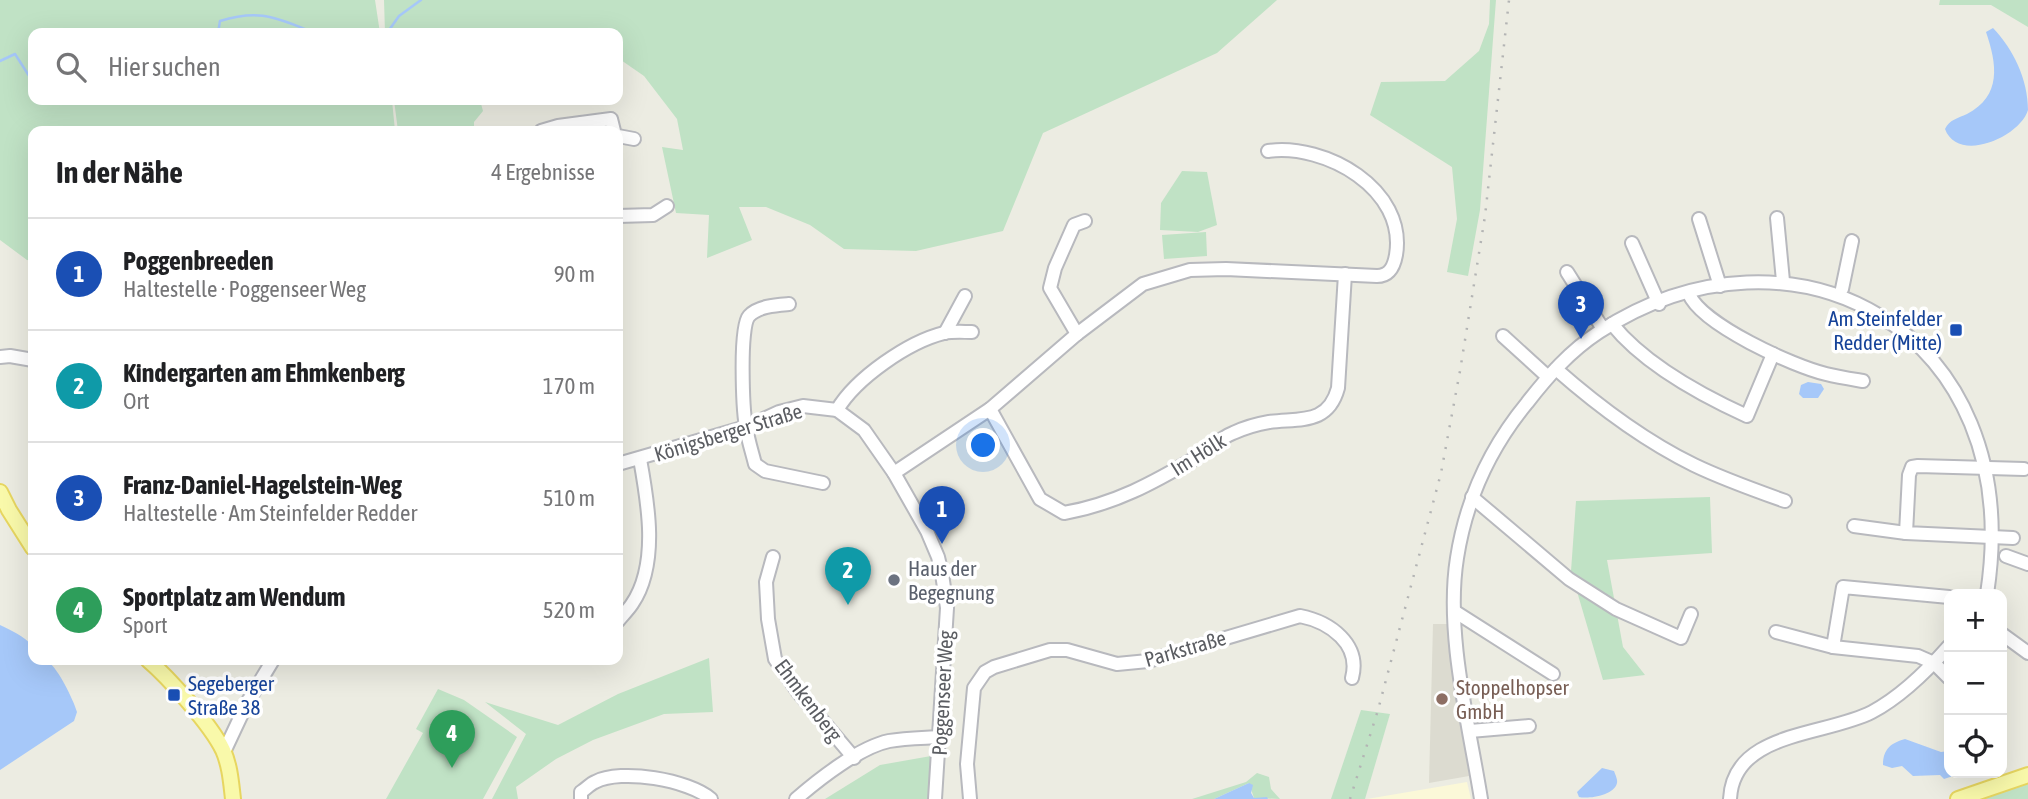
<!DOCTYPE html>
<html lang="de">
<meta charset="utf-8">
<style>
body{margin:0;font-family:"Asap Condensed",sans-serif;background:#f6f6f6;color:#202124}
.controls{position:absolute;right:21px;bottom:21px;display:grid;overflow:hidden;border-radius:14px;box-shadow:0 7px 28px #0002}
.controls button{width:63px;height:63px;display:grid;place-items:center;padding:0;border:0;border-bottom:2px solid #e0e0e0;background:#fff;color:#202124;font:35px sans-serif}
.you{position:absolute;left:984px;top:446px;width:24px;height:24px;margin:-18px;border:5px solid #fff;border-radius:50%;background:#1a73e8;box-shadow:0 0 0 10px #1a73e833}
.badge{display:grid;place-items:center;width:46px;height:46px;border-radius:50%;background:#dd5e38;color:#fff;font-size:23px;font-weight:700}
.pin{position:absolute;translate:-50% -58px;filter:drop-shadow(0 2px 4px #0008)}
.pin::after{content:'';position:absolute;top:37px;width:24px;height:21px;background:inherit;clip-path:polygon(0 0,100% 0,50% 100%)}
.list{margin:0;padding:0;list-style:none}
h2{display:flex;justify-content:space-between;align-items:center;height:91px;margin:0;padding:0 28px;font-size:30px}
h2 small{font-size:23px;font-weight:400;color:#757577}
.list li{display:grid;grid-template-columns:46px 1fr auto;gap:21px;align-items:center;box-sizing:border-box;height:112px;padding:0 28px;border-top:2px solid #e0e0e0}
.list b{display:block;font-size:26px;white-space:nowrap}
.list p{margin:0;font-size:23px;white-space:nowrap;color:#757577}
.list em{font-size:23px;font-style:normal;color:#757577}
.icon{flex:none;width:38px;height:38px;fill:none;stroke:currentColor;stroke-width:2;stroke-linecap:round;stroke-linejoin:round}
.map{position:relative;flex:none;width:2028px;height:799px;overflow:hidden}
.search{position:absolute;background:#fff;box-shadow:0 7px 28px #0002;left:28px;top:28px;width:595px;height:77px;display:flex;align-items:center;gap:18px;box-sizing:border-box;padding:0 24px;border-radius:14px;color:#757577;font-size:26px}
.panel{position:absolute;background:#fff;box-shadow:0 7px 28px #0002;left:28px;top:126px;width:595px;height:539px;border-radius:14px}
.map>svg:first-child{display:block}
.commercial{fill:#fbf8d8}
.education{fill:#dcdbd0}
.green{fill:#c0e2c5}
.water{fill:#a6c8f9}
.lines{fill:none;stroke-linecap:round;stroke-linejoin:round}
.stream{stroke:#a6c8f9;stroke-width:2.5}
.minor-casing{stroke:#b8b9be;stroke-width:16}
.major-casing{stroke:#e7d660;stroke-width:18}
.minor{stroke:#fff;stroke-width:12}
.major{stroke:#f9f9aa;stroke-width:14}
.rail{stroke:#b3b4b4;stroke-width:2.5;stroke-dasharray:2 9;stroke-linecap:butt}
.transit-dot{fill:#1a4fb4;stroke:#fff;stroke-width:2.5}
.worship-dot{fill:#6b7280;stroke:#fff;stroke-width:2.5}
.education-dot{fill:#8d6e63;stroke:#fff;stroke-width:2.5}
.labels{text-anchor:middle;dominant-baseline:central;stroke-width:7;stroke-linejoin:round;paint-order:stroke}
.transit-label{font-size:21px;fill:#164399;stroke:#fff;text-anchor:end}
.street-label{font-size:21px;fill:#5b5d62;stroke:#fff}
.worship-label{font-size:21px;fill:#5b616d;stroke:#fff;text-anchor:start}
.education-label{font-size:21px;fill:#785e54;stroke:#fff;text-anchor:start}
</style>
<div class="map">
<svg width="2028" height="799" viewBox="0 0 2028 799">
<rect width="100%" height="100%" fill="#ecece2"/>
<polygon class="commercial" points="1467,782 1471,799 1367,799"/>
<polygon class="education" points="1433,624 1449,624 1469,776 1429,783"/>
<g class="green">
<polygon points="0,0 375,0 380,33 33,33 33,100 392,100 395,131 33,131 33,261 27,260 0,240"/>
<polygon points="384,0 1277,0 1217,53 1043,133 1003,231 916,251 844,249 810,225 766,207 739,207 752,240 707,258 709,215 676,213 662,147 683,150 677,119 644,76 618,58 618,33 385,33"/>
<polygon points="1490,0 1496,0 1480,210 1468,276 1447,272 1457,219 1452,167 1370,115 1381,82 1445,81 1479,51 1489,24"/>
<polygon points="1940,0 2028,0 2028,27 1991,5 1939,5"/>
<polygon points="394,100 480,100 483,111 474,122 474,130 469,131 398,131"/>
<polygon points="1182,171 1207,172 1217,225 1198,232 1160,230 1161,203"/>
<polygon points="1206,232 1207,256 1164,259 1162,235"/>
<polygon points="1710,497 1712,553 1607,560 1623,647 1645,675 1603,680 1571,571 1576,501"/>
<polygon points="709,658 713,712 664,714 593,740 556,759 516,787 518,799 492,799 526,734 485,702 558,725 618,694"/>
<polygon points="438,689 464,700 517,737 483,799 386,799 423,733 416,729"/>
<polygon points="1361,710 1390,714 1365,799 1331,799"/>
<polygon points="931,756 928,799 825,799 880,765"/>
<polygon points="1257,773 1269,777 1271,789 1280,799 1254,798 1249,783 1214,799 1192,799 1246,782"/>
<polygon points="2028,782 2028,799 1973,799"/>
</g>
<g class="water">
<path d="M1993,28c20,21 35,51 35,82 -8,27 -70,54 -83,19 4,-9 13,-11 22,-15 35,-18 30,-50 19,-82z"/>
<polygon points="1808,382 1821,384 1824,389 1818,398 1803,398 1799,394 1801,385"/>
<path d="M0,625c13,6 23,11 33,21v14c4,0 8,-1 12,0 11,3 29,41 32,52l-3,9 -74,49z"/>
<path d="M1905,739l36,13 8,-1v22h13l-18,6 -4,-4 -27,1 -11,-10 -10,2 -9,-3c0,-16 8,-22 22,-26z"/>
<path d="M1602,768l12,3c1,3 4,9 3,12 -3,13 -29,16 -38,14l-2,-5z"/>
<polygon points="1249,783 1253,785 1251,793 1254,798 1267,797 1268,799 1214,799"/>
</g>
<g class="lines">
<g class="stream">
<path d="M218,33l2,-12c42,-13 57,-2 96,12"/>
<polyline points="387,33 399,16 421,0"/>
<polyline points="0,61 15,54 33,82"/>
</g>
<g class="minor-casing">
<g id="minor">
<polyline points="582,123 593,131"/>
<polyline points="541,131 558,126 611,119 614,131"/>
<polyline points="618,136 634,139"/>
<polyline points="618,216 653,215 667,206"/>
<polyline points="1777,218 1783,281"/>
<polyline points="1699,219 1720,286"/>
<polyline points="1632,243 1659,304"/>
<polyline points="1567,272 1603,329"/>
<polyline points="1842,289 1852,241"/>
<path d="M1689,294c13,31 104,72 137,80 12,3 25,5 37,7"/>
<path d="M789,304c-12,1 -31,2 -40,12 -10,11 -6,94 -3,111 2,13 6,25 9,37l10,7 58,12"/>
<path d="M1612,324c32,40 89,71 135,92l26,-62"/>
<polyline points="945,333 965,296"/>
<polyline points="1077,334 1050,288 1055,268 1074,225 1085,221"/>
<polyline points="1503,336 1548,377"/>
<polyline points="0,357 10,356 33,360"/>
<path d="M1556,369c42,37 87,71 138,96 29,14 60,25 91,36"/>
<path d="M990,409l50,90 24,14c51,-9 89,-30 133,-56 12,-7 23,-19 36,-24 11,-5 24,-9 36,-11 31,-4 59,3 69,-34l7,-114"/>
<path d="M837,410c19,-32 71,-68 107,-77 9,-2 19,-1 28,-1"/>
<polyline points="618,464 746,427 779,412 803,406 837,410 864,430 894,473 927,531 938,557 942,574 947,608 935,799"/>
<path d="M894,473l96,-64 87,-75 66,-50 47,-14 36,-1 151,7c13,0 17,-10 19,-21 11,-66 -71,-112 -128,-104"/>
<polyline points="1472,497 1569,579 1616,609 1681,638 1691,614"/>
<polyline points="1854,526 1906,533"/>
<polyline points="2013,538 1906,533 1909,475 1912,467 1918,466 2024,469"/>
<polyline points="2006,556 2028,564"/>
<polyline points="773,557 766,582 768,619 775,659 798,692 854,758"/>
<polyline points="1949,597 1843,587 1833,647 1918,656 1934,663 1949,678"/>
<polyline points="1454,611 1553,674"/>
<path d="M618,621c4,-5 10,-11 14,-17 27,-40 16,-101 8,-145"/>
<polyline points="1776,632 1833,647"/>
<polyline points="2002,634 2028,653"/>
<polyline points="1470,731 1529,726"/>
<polyline points="224,752 247,703 273,660"/>
<path d="M581,799v-7c5,-3 9,-8 14,-10 26,-14 94,-2 116,17"/>
<path d="M796,799c23,-20 64,-52 93,-58 16,-3 34,-3 50,-4"/>
<path d="M970,799l-3,-35 7,-76 11,-16 9,-5 56,-17h17l50,14 31,-3 152,-45c30,6 61,28 52,62"/>
<path d="M1481,799c-12,-75 -36,-166 -24,-241 9,-58 33,-110 70,-155 21,-27 43,-52 72,-71 193,-126 429,-3 388,262"/>
<path d="M1730,799c3,-68 96,-63 142,-87 30,-16 55,-41 77,-66"/>
</g>
</g>
<g class="major-casing">
<g id="major">
<polyline points="0,492 9,510 33,548"/>
<path d="M148,660c21,18 63,65 75,90 7,16 8,32 10,49"/>
<polyline points="1958,799 2028,775"/>
</g>
</g>
<use href="#minor" class="minor"/>
<use href="#major" class="major"/>
<polyline class="rail" points="1350,799 1378,710 1441,473 1460,371 1485,216 1509,0"/>
</g>
<g class="transit-dot">
<rect x="1949" y="323" width="14" height="14" rx="3.5"/>
<rect x="167" y="688" width="14" height="14" rx="3.5"/>
</g>
<circle class="worship-dot" cx="894" cy="580" r="7"/>
<circle class="education-dot" cx="1442" cy="699" r="7"/>
<g class="labels">
<g class="transit-label">
<text x="1942" y="318">Am Steinfelder<tspan x="1942" dy="24">Redder (Mitte)</tspan></text>
<text x="188" y="683" text-anchor="start">Segeberger<tspan x="188" dy="24">Straße 38</tspan></text>
</g>
<g class="street-label">
<text transform="translate(728 432) rotate(-17)">Königsberger Straße</text>
<text transform="translate(1198 454) rotate(-32)">Im Hölk</text>
<text transform="translate(1185 648) rotate(-16)">Parkstraße</text>
<text transform="translate(942 693) rotate(-87)">Poggenseer Weg</text>
<text transform="translate(809 700) rotate(53)">Ehmkenberg</text>
</g>
<g class="worship-label">
<text x="908" y="568">Haus der<tspan x="908" dy="24">Begegnung</tspan></text>
</g>
<g class="education-label">
<text x="1456" y="687">Stoppelhopser<tspan x="1456" dy="24">GmbH</tspan></text>
</g>
</g>
</svg>
<div class="controls">
<button>+</button>
<button>−</button>
<button><svg class="icon" aria-label="locate" viewBox="0 0 24 24"><circle cx="12" cy="12" r="6"/><path d="M12 2v4M12 18v4M2 12h4M18 12h4"/></svg></button>
</div>
<div class="you"></div>
<div class="pin badge" style="left:942px;top:544px;background:#1a4fb4">1</div>
<div class="pin badge" style="left:848px;top:605px;background:#0f9aa8">2</div>
<div class="pin badge" style="left:1581px;top:339px;background:#1a4fb4">3</div>
<div class="pin badge" style="left:452px;top:768px;background:#2e9e5b">4</div>
<div class="search"><svg class="icon" aria-label="search" viewBox="0 0 24 24"><circle cx="10" cy="10" r="6"/><path d="M15 15l6 6"/></svg>Hier suchen</div>
<section class="panel">
<h2>In der Nähe<small>4 Ergebnisse</small></h2>
<ul class="list">
<li><span class="badge" style="background:#1a4fb4">1</span><div><b>Poggenbreeden</b><p>Haltestelle · Poggenseer Weg</p></div><em>90 m</em></li>
<li><span class="badge" style="background:#0f9aa8">2</span><div><b>Kindergarten am Ehmkenberg</b><p>Ort</p></div><em>170 m</em></li>
<li><span class="badge" style="background:#1a4fb4">3</span><div><b>Franz-Daniel-Hagelstein-Weg</b><p>Haltestelle · Am Steinfelder Redder</p></div><em>510 m</em></li>
<li><span class="badge" style="background:#2e9e5b">4</span><div><b>Sportplatz am Wendum</b><p>Sport</p></div><em>520 m</em></li>
</ul>
</section>
</div>
